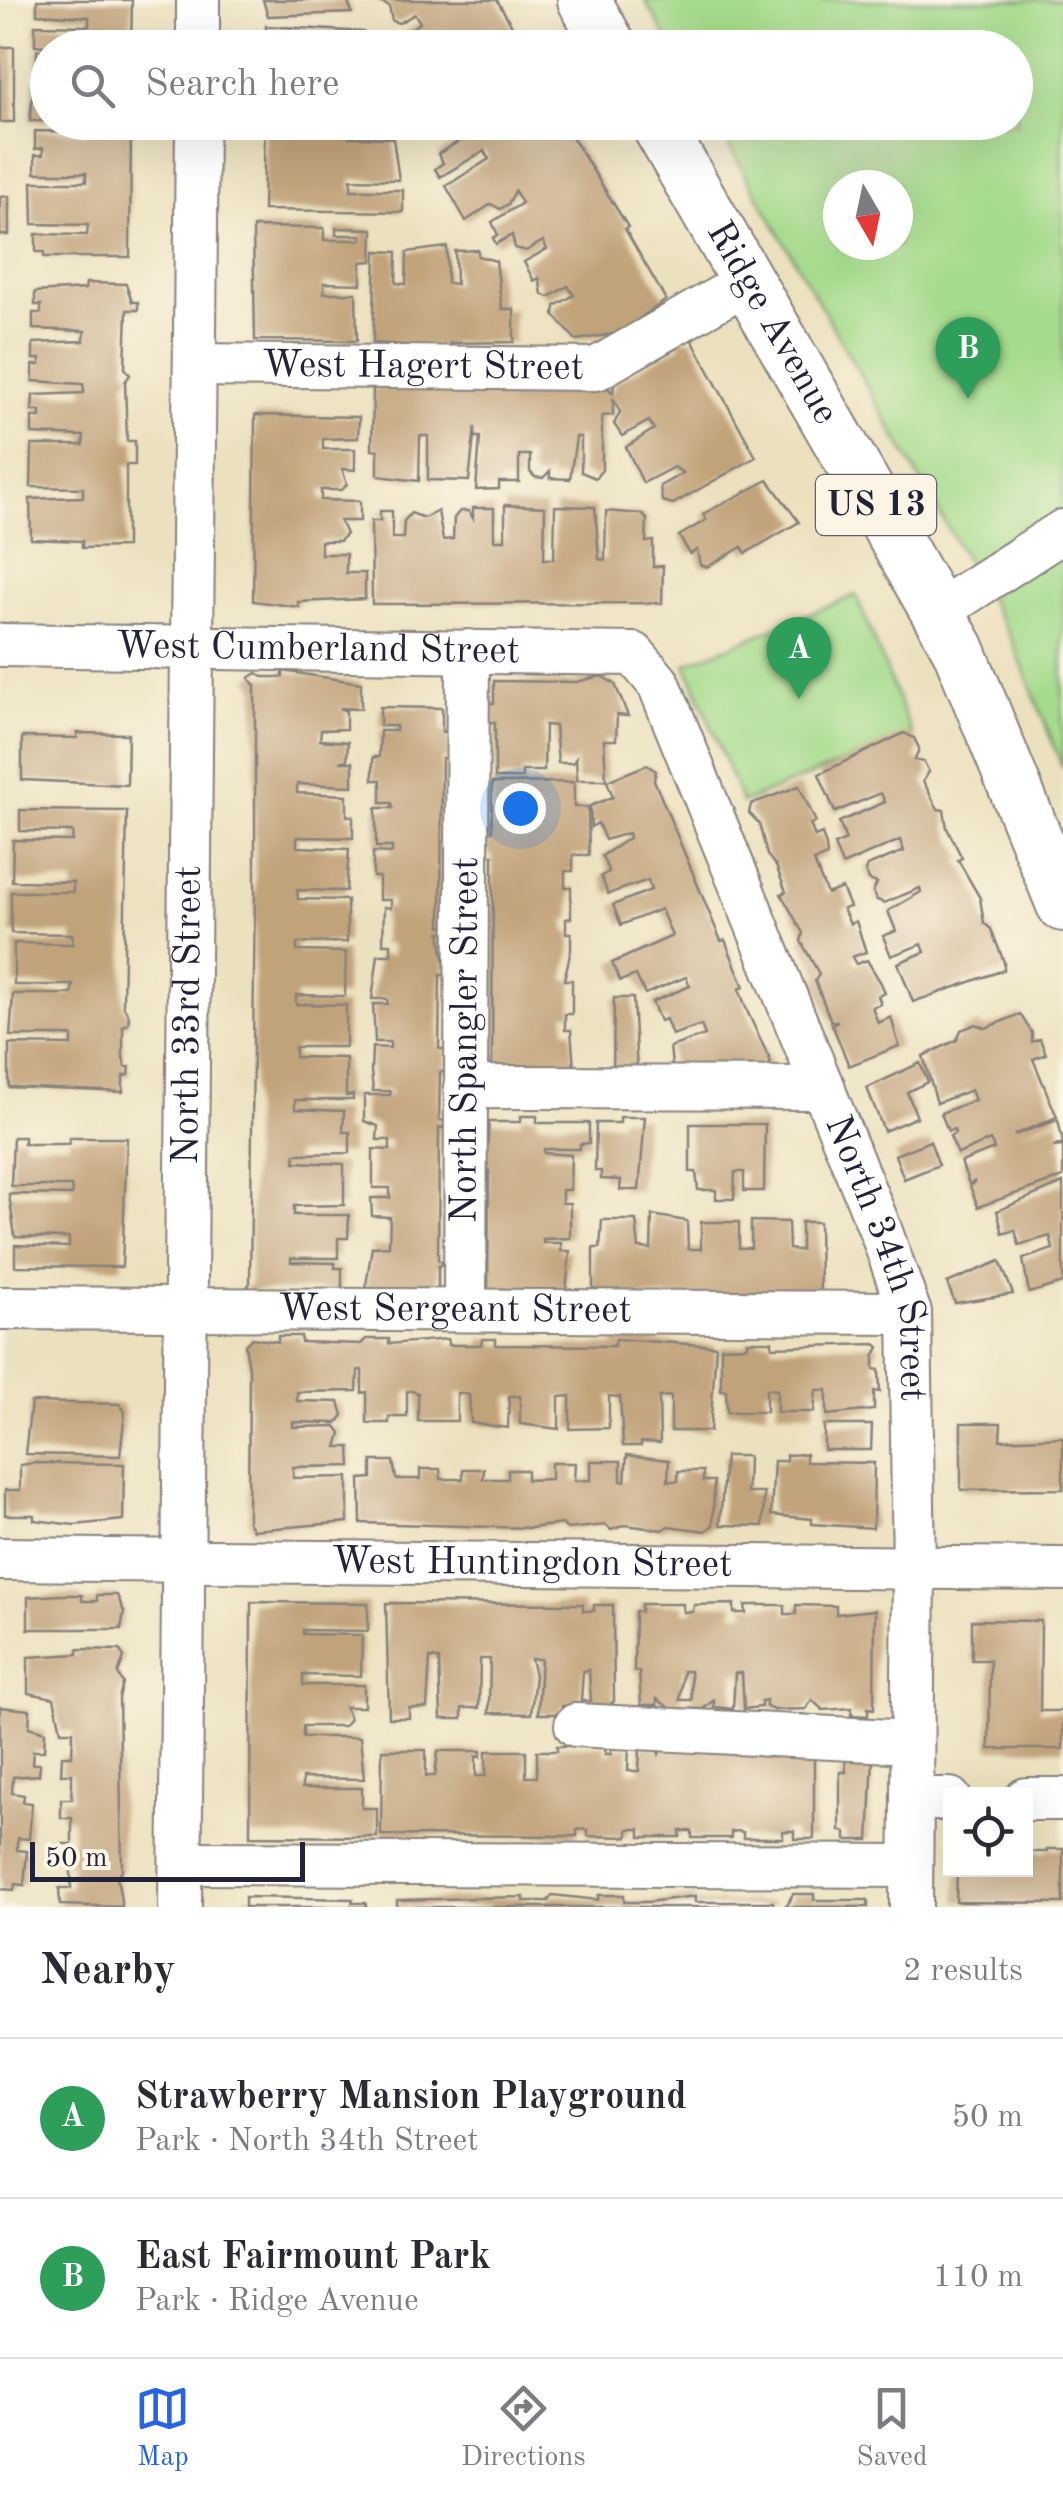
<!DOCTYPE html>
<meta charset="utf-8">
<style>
body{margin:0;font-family:"Old Standard TT",serif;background:#f7f7f7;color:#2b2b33}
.controls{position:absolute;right:30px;bottom:30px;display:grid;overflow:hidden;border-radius:0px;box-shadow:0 10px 40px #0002}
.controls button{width:90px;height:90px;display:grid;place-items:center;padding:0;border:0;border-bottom:2px solid #e1e1e2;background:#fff;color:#2b2b33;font:50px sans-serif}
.compass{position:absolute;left:823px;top:170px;width:90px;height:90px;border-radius:50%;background:#fff;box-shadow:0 10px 40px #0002;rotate:171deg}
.scale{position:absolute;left:30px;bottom:25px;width:275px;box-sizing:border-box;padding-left:10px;border:5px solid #22223b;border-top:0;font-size:28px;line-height:35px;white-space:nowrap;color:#22223b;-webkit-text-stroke:8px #fcf5e5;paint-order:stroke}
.you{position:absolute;left:520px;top:808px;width:35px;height:35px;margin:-25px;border:8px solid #fff;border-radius:50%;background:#1a73e8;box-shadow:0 0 0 15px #1a73e833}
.badge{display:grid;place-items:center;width:65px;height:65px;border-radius:50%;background:#2563eb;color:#fff;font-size:32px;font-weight:700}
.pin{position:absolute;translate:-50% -82px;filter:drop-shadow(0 2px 5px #0008)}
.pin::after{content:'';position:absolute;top:52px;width:35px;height:30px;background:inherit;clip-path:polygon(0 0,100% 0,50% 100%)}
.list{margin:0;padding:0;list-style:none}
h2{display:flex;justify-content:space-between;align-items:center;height:130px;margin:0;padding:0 40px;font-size:42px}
h2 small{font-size:32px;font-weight:400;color:#7c7c81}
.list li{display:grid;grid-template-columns:65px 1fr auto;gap:30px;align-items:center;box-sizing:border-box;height:160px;padding:0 40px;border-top:2px solid #e1e1e2}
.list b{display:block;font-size:38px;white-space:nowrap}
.list p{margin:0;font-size:32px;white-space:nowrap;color:#7c7c81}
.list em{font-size:32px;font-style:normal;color:#7c7c81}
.icon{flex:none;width:55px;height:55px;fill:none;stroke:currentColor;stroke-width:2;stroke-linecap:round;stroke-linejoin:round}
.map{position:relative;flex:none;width:1063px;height:1907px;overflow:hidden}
.search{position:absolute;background:#fff;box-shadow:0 10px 40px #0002;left:30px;right:30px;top:30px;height:110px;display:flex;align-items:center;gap:25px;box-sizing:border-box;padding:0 35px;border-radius:55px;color:#7c7c81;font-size:38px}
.sheet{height:450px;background:#fff}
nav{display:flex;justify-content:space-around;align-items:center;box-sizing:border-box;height:140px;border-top:2px solid #e1e1e2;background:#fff;font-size:28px;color:#7c7c81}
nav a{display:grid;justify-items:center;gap:5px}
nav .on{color:#2563eb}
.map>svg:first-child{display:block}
.green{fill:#a5db8c;stroke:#647e64;stroke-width:2.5;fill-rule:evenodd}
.building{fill:#c1a37a;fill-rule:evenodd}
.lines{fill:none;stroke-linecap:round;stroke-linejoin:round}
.minor-casing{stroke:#87827c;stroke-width:46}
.major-casing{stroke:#87827c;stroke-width:56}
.minor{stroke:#fff;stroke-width:42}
.major{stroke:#fff;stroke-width:52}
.labels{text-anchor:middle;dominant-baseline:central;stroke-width:9;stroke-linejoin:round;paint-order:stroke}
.shield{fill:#fcf5e5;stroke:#63616e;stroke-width:2.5}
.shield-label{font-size:35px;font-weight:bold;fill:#22223b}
.street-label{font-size:38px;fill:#22223b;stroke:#fcf5e5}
</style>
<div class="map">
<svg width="1063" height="1907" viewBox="0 0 1063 1907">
<rect width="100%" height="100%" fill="#fcf5e5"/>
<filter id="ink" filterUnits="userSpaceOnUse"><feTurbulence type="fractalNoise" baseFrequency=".01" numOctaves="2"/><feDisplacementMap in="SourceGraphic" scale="20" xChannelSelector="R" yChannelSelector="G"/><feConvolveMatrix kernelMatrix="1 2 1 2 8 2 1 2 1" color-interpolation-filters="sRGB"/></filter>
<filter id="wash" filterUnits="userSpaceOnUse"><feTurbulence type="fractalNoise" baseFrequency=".0048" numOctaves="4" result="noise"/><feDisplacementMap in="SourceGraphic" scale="40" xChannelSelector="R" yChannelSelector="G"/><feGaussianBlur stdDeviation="2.25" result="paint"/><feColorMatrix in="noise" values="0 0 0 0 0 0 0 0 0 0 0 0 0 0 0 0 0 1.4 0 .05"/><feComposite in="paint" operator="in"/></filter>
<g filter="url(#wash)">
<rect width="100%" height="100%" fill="#ece1be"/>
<g class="green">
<path d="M645,0h418v769l-51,-129 -296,-517 300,-1v-74l-344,-1zM838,185h60v60h-60z"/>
<polygon points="856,595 912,734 742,803 686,664"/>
</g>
<g id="blocks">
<g class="building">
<polygon points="37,0 132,0 131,48 48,48 48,66 37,66 37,50 44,50 44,46 35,45 35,25 89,26 89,17 37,14"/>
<polygon points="263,0 347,0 352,13 268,16"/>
<polygon points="374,0 497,0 525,48 398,48 393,39 420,23 415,14 399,23 392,21 389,6"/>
<polygon points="266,26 363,32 362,48 266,48"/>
<rect x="0" y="47" width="14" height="75"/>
<polygon points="34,79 48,79 48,121 30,121"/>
<polygon points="87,122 131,122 130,257 44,257 44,252 36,252 36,234 87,235 88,225 33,224 32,182 86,182 86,173 35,173 35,155 43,155 43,148 35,149 35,131 87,132"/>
<polygon points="265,122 384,122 383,128 350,127 349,137 393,138 399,180 351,179 351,190 403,190 403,212 263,210"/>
<polygon points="491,122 563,122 628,227 625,229 666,300 619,333 576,340 554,315 555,306 574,295 568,286 549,297 542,294 539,278 534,281 524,262 547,249 543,241 526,251 515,248 512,235 496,244 493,238 498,235 492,222 522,203 515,191 508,204 500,209 491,204 466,221 446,186 489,159 484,151 440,177 435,169 443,163 438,154"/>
<polygon points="9,196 9,235 0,235 0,197"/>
<polygon points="253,227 324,228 324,240 361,240 361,235 336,235 336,228 373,229 372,261 361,262 361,284 324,283 324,293 356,293 357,341 255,340"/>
<polygon points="447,247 447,283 456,284 455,251 478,250 478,256 496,261 502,309 514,309 514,342 450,343 450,348 373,343 376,251 397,252 396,283 406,284 407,252"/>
<polygon points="86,283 126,284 132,302 138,302 138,310 127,310 125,368 130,375 125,382 127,441 135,441 135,465 126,465 126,547 82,548 82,541 31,539 30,499 83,497 83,488 31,487 32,445 83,445 84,436 32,434 32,417 40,417 40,411 32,411 33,395 84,393 84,390 83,384 33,381 33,365 40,365 40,359 33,359 33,343 84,341 84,337 85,331 33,329 33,313 41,313 41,305 35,305 35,292 85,289"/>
<polygon points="682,339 692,340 756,457 673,504 662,501 660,486 683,473 674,467 643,483 626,447 654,429 649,421 622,436 614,424 620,412 613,398 613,415 602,416 602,470 595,478 581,472 581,437 576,437 570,479 550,478 550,471 543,478 535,477 530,472 530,455 519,455 519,482 499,482 499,489 476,490 480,437 475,437 475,427 469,481 428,480 428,436 420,436 419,481 378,476 378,450 372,450 373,388 608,388 613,393 614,383 679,347"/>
<polygon points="255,415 359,417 358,438 323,439 323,449 355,449 355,470 342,469 347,484 342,490 321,490 321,500 360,501 360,521 340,521 346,534 340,541 321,541 321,554 346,554 346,573 365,573 365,599 298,602 299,607 253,601"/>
<polygon points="768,480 799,522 746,553 742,547 707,567 700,565 697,550 690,554 679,536 706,520 703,514"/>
<polygon points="505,505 545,507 544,559 554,559 555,506 595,507 599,559 605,560 606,511 642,514 647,519 646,542 653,541 653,567 663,566 662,603 372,604 371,521 380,521 380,511 392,511 392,538 403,538 404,521 411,513 424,518 438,511 443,540 453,539 454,518 460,511 468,511 473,518 473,508 494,508 494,540 505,540"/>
<polygon points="283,671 361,683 361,709 339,708 346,711 346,729 321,730 320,740 348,742 347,760 340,762 353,762 353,786 297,784 297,793 347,795 347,816 353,816 353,838 297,837 297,847 349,849 346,891 297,890 298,899 347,900 347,942 297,943 297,951 346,952 345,996 296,995 296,1004 346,1005 346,1047 295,1047 295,1057 346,1058 346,1096 353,1095 353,1100 295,1100 295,1109 344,1111 343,1132 350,1132 350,1153 295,1154 295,1162 344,1164 344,1205 294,1206 294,1215 349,1215 348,1238 338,1238 338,1258 291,1258 291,1262 335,1263 335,1268 342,1268 342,1290 244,1291 250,1283 255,893 255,686 249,678 257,673 263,677 283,677"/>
<polygon points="601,676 615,684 628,716 617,715 616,740 604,740 606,780 577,780 576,758 573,763 558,763 555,726 545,725 544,771 522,771 522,778 495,778 495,722 487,722 487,703 494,703 494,681 576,682"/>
<polygon points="380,707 442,708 442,732 449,732 449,758 442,758 441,926 447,926 447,932 440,932 446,975 440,975 439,1049 447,1049 446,1072 440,1072 439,1120 445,1121 446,1127 439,1128 438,1260 444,1263 438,1266 438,1294 365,1292 372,1247 389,1246 390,1217 372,1216 371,1198 390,1198 390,1188 373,1188 373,1149 390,1150 390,1140 377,1140 378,1126 364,1121 364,1095 390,1095 391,1091 373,1091 371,1071 372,1047 390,1048 390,1042 375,1042 373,1004 388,1004 387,999 372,999 378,955 391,955 391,944 383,944 384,907 391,908 391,900 379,900 379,877 373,877 373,852 392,853 392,847 376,847 376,808 393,808 392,803 381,803 381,780 373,780 373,757 379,757 380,731 396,731 396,726 380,726"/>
<polygon points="77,733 128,734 127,785 22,780 22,737 77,738"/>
<polygon points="904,733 914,738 919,748 915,760 924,762 929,772 923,781 938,809 944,810 947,828 962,858 958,860 980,898 984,923 991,929 1004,962 1004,970 913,1002 898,963 925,952 922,944 891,956 883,936 896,931 888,911 921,892 920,888 884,903 877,900 873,892 877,883 869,880 865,871 867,866 904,851 900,840 842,865 834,845 846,840 839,822 885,802 881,793 835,812 819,774"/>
<polygon points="647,765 656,771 654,780 721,941 725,940 744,987 739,989 748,1013 771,1062 768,1067 740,1073 673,1074 670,1047 705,1035 701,1025 672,1035 666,1019 660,1021 652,1002 690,986 686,977 645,994 636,975 620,981 612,963 672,936 661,909 621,925 613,905 651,890 648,880 608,894 601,876 609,872 602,856 629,838 628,833 605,840 598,823 591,827 590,806 613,797 607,781"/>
<polygon points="574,782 574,807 588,807 589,855 573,855 573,871 565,871 565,887 571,887 571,918 566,919 566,933 571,933 571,950 564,980 572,980 572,1014 565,1014 565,1030 571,1030 574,1069 492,1068 493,855 488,855 488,831 492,831 492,783"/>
<polygon points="799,786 816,822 810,824 815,837 822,834 826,846 827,856 814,861 820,877 827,894 842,888 850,907 843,909 850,924 856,921 866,952 852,957 856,964 867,960 881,983 885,993 878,996 881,1004 872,1007 878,1023 891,1017 899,1046 849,1066 832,1024 838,1021 831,1021 815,981 819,974 801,941 803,933 781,894 786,892 776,866 767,855 759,823 749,813 751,804"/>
<polygon points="20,810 127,811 123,1005 129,1016 128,1024 123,1026 123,1057 125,1067 130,1067 129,1075 123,1076 123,1092 9,1087 9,1044 72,1045 72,1036 10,1036 13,994 72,994 72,991 73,985 14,985 14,943 73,944 72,934 11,933 11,892 73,892 73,882 12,881 13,840 72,841 73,832 20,831"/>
<polygon points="614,998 633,998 637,1072 613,1073"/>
<polygon points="1020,1014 1032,1033 1032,1042 1040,1039 1046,1054 1033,1059 1057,1117 1014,1135 1058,1120 1063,1143 1053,1147 1063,1146 1063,1177 978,1207 970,1186 975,1181 969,1184 961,1162 994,1149 992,1144 990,1140 958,1154 950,1136 955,1133 954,1129 948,1131 941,1113 975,1100 971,1090 937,1103 923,1056 957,1040 961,1030 976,1024 986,1028"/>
<polygon points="920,1063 928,1082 907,1092 917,1117 884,1131 867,1088"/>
<polygon points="521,1116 537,1116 537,1123 589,1123 589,1143 580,1144 580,1149 544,1149 544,1153 571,1155 570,1190 562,1190 562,1203 570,1203 570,1238 543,1239 543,1243 561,1243 561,1251 570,1251 566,1291 488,1291 489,1171 485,1171 489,1122 521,1122"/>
<polygon points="620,1117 645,1117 639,1190 620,1190 621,1180 601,1179 601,1171 595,1171 596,1123 620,1123"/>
<polygon points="690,1124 765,1124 764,1191 744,1191 744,1172 735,1172 734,1199 716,1199 716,1190 698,1190 696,1172 690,1172"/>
<polygon points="13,1137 24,1137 24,1144 69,1144 69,1138 127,1138 122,1267 15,1266 15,1245 69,1247 69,1238 15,1237 9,1194 72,1195 72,1190 71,1186 11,1186"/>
<polygon points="930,1141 939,1165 904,1179 895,1155"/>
<polygon points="1063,1183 1063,1283 1029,1293 1023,1259 1053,1249 1050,1236 1019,1245 1015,1230 1003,1234 997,1211"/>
<polygon points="652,1215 687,1221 688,1249 701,1249 701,1222 739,1222 739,1248 751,1248 751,1221 788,1222 789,1249 795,1250 801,1250 801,1222 819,1222 820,1298 593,1296 593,1248 600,1248 602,1220 636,1220 639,1248 651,1249"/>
<polygon points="1000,1261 1013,1294 955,1303 947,1283"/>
<polygon points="278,1336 301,1336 301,1342 361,1344 366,1339 389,1339 389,1344 448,1339 448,1345 481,1345 482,1339 496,1339 496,1345 614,1346 616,1339 716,1346 710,1431 671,1431 671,1396 659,1397 660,1443 641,1442 641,1446 623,1446 620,1397 609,1396 609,1428 570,1429 570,1396 559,1397 559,1429 520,1424 520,1396 509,1396 508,1428 471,1423 469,1395 462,1393 457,1393 457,1421 418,1421 418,1393 412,1391 407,1391 407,1417 389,1417 389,1423 367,1423 367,1392 362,1393 362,1370 358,1370 357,1391 297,1392 297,1401 339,1402 343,1415 337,1423 293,1422 293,1427 336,1426 341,1433 337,1447 350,1447 351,1466 293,1467 293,1478 348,1477 348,1522 253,1530 248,1522 249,1368 245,1345 252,1338 278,1342"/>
<polygon points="747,1341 772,1341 772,1347 875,1344 879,1347 874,1357 874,1369 879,1370 880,1392 874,1391 874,1410 827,1415 827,1390 816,1390 814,1412 777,1412 777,1390 772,1389 766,1389 766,1412 727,1412 726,1390 721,1390 721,1347 747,1346"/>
<polygon points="31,1402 120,1404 125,1412 120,1456 25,1454"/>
<polygon points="961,1423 1001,1423 1000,1440 1063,1437 1063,1489 961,1490"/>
<polygon points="824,1425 872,1425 871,1450 824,1450"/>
<polygon points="806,1454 806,1462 874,1463 873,1528 812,1524 812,1519 771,1515 774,1461 786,1461 786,1455"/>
<polygon points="627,1455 669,1460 668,1481 678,1481 678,1471 703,1471 703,1481 714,1481 713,1525 706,1531 668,1526 662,1530 625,1525 611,1530 606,1525 567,1529 562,1524 531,1528 361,1523 360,1479 372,1478 372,1461 393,1461 396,1479 420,1479 420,1469 440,1469 441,1479 463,1479 463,1469 484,1469 483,1479 508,1479 508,1470 527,1470 527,1480 551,1479 551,1463 575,1463 574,1481 591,1480 591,1461 621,1461 621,1481 625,1481"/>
<polygon points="725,1456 748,1456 747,1493 764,1493 763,1526 720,1525"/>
<polygon points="34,1463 124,1464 123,1520 74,1525 34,1520 34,1515 5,1515 5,1490 20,1490 20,1465"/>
<polygon points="61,1595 82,1595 82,1601 97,1601 97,1595 117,1595 124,1612 121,1629 28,1629 28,1597"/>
<polygon points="251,1602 368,1603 368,1631 303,1630 303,1634 362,1635 361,1676 303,1675 303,1685 364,1685 364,1707 345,1707 350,1719 344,1726 303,1726 303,1737 360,1737 364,1779 302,1778 302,1788 362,1788 362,1808 377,1808 377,1837 250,1836"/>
<path d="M386,1603l197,1v7h11v-6h19l1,96 -4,4 -48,1v8h-24l3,-55h-10l4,16 -4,39 -42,-1 1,-54h-10l-1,49h-17v11h-21l-2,-60 -9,-1 -3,50h-18v10h-20zM589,1670l2,31h-10l2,-30z"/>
<path d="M641,1604h42v8h10l1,-7 40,-1v9h12l-1,-8h40v9h11v-9l40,1v8l39,-4 -1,99 -6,-1v8l-17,-1 1,-7 -29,2 -11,-10 -6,9 -32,1 -8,-3v-7l-5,1v6l-17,2 -2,-36h-7l-2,36 -19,-2v-7l-11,9h-32l-14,-10v6h-16l-2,-34h-5l1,-59h6zM683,1671h7l2,29h-12z"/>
<polygon points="972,1620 1041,1621 1040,1711 1063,1711 1063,1749 989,1749 990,1660 972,1660"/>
<polygon points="78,1649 120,1650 124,1657 118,1674 123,1683 119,1698 122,1870 117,1876 122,1907 60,1905 59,1888 71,1888 71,1862 59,1862 59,1844 72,1844 72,1818 61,1818 61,1799 72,1799 72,1774 61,1774 62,1756 72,1756 73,1731 61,1731 54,1698 28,1693 28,1657 78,1654"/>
<polygon points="0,1707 30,1710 29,1727 45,1732 44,1751 33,1751 32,1764 40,1764 39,1775 13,1777 12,1793 24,1795 23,1802 32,1803 29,1839 18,1838 17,1844 17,1850 27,1851 24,1885 15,1884 14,1890 0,1889"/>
<polygon points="711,1745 814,1756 814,1839 794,1839 794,1831 783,1831 783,1838 743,1838 743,1832 737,1831 731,1832 731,1838 692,1838 692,1831 680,1831 680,1837 640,1837 640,1829 628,1829 628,1837 588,1836 588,1830 581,1829 577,1830 577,1836 381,1835 382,1750 426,1750 426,1776 435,1776 438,1751 481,1751 481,1757 476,1756 476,1776 486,1776 486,1751 526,1751 526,1777 537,1777 537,1751 557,1751 557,1746 606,1746 605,1754 611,1754 611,1747 629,1747 628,1771 639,1771 640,1747 657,1747 659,1754 662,1747 709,1747 709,1754"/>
<polygon points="845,1756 873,1757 869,1840 846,1840 846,1832 840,1831 840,1772 846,1772"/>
<polygon points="1047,1849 1063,1849 1063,1903 956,1902 957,1870 1026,1870 1026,1852 1047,1852"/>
<polygon points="793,1894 814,1894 814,1900 868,1900 868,1907 785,1907"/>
<polygon points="552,1895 598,1900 599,1895 624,1895 624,1902 648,1902 695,1896 695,1902 773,1902 773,1907 397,1907 397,1900 524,1897 524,1901 548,1901"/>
<polygon points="245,1897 353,1899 352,1903 366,1903 366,1907 245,1907"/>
</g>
</g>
</g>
<g filter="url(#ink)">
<use href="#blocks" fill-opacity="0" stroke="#87827c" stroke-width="2.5"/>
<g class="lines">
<g class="minor-casing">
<g id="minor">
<polyline points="198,48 198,0"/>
<path id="s1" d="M195,365l401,4 153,-88"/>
<polyline points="937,612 1063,531"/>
<path id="s2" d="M0,645l634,9 25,30 221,545 30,84 4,254 -3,340"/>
<polyline points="465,1087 824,1088"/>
<path id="s3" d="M0,1308l910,5"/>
<path id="s4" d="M465,1310l3,-659"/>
<path id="s5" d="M0,1559l1063,10"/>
<polyline points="576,1725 912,1742"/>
<polyline points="912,1799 950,1799"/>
<polyline points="1026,1799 1063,1799"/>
<polyline points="181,1863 911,1866"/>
<path id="s6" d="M180,1907l17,-1785"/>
</g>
</g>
<g class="major-casing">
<g id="major">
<polyline points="584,0 611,48"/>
<path id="s7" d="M656,122l302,526 105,257"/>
</g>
</g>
<use href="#minor" class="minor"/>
<use href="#major" class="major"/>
</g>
</g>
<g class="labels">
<rect class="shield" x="816" y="475" width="120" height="60" rx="8"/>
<g class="shield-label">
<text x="876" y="505">US 13</text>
</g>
<g class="street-label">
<text stroke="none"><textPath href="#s7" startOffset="232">Ridge Avenue</textPath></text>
<text stroke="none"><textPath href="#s1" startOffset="228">West Hagert Street</textPath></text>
<text stroke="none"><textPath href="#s2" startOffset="318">West Cumberland Street</textPath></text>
<text stroke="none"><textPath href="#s6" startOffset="892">North 33rd Street</textPath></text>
<text stroke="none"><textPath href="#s4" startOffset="270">North Spangler Street</textPath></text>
<text stroke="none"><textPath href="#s2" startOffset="1290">North 34th Street</textPath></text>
<text stroke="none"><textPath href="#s3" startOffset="455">West Sergeant Street</textPath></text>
<text stroke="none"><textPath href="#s5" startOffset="532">West Huntingdon Street</textPath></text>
</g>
</g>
</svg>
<div class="controls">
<button><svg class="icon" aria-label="locate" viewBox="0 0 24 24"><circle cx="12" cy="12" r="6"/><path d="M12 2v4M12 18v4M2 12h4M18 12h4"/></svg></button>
</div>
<svg class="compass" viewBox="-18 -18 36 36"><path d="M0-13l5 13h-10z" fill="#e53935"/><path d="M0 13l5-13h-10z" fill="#7c7c81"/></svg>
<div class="scale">50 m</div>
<div class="you"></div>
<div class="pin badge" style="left:799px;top:699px;background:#2e9e5b">A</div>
<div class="pin badge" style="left:968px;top:399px;background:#2e9e5b">B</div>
<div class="search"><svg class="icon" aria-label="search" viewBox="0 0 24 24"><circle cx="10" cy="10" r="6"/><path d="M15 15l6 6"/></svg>Search here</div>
</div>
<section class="sheet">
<h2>Nearby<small>2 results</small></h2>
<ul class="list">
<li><span class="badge" style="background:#2e9e5b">A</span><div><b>Strawberry Mansion Playground</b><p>Park · North 34th Street</p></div><em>50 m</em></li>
<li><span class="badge" style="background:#2e9e5b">B</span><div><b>East Fairmount Park</b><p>Park · Ridge Avenue</p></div><em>110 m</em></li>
</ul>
</section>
<nav>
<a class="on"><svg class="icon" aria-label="map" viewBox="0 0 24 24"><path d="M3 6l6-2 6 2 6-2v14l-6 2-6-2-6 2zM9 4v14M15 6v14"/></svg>Map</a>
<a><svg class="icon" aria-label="directions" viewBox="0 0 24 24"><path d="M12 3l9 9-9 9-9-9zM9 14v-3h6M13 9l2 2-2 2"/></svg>Directions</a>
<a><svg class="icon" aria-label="saved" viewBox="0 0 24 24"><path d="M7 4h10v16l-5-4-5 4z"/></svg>Saved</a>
</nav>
